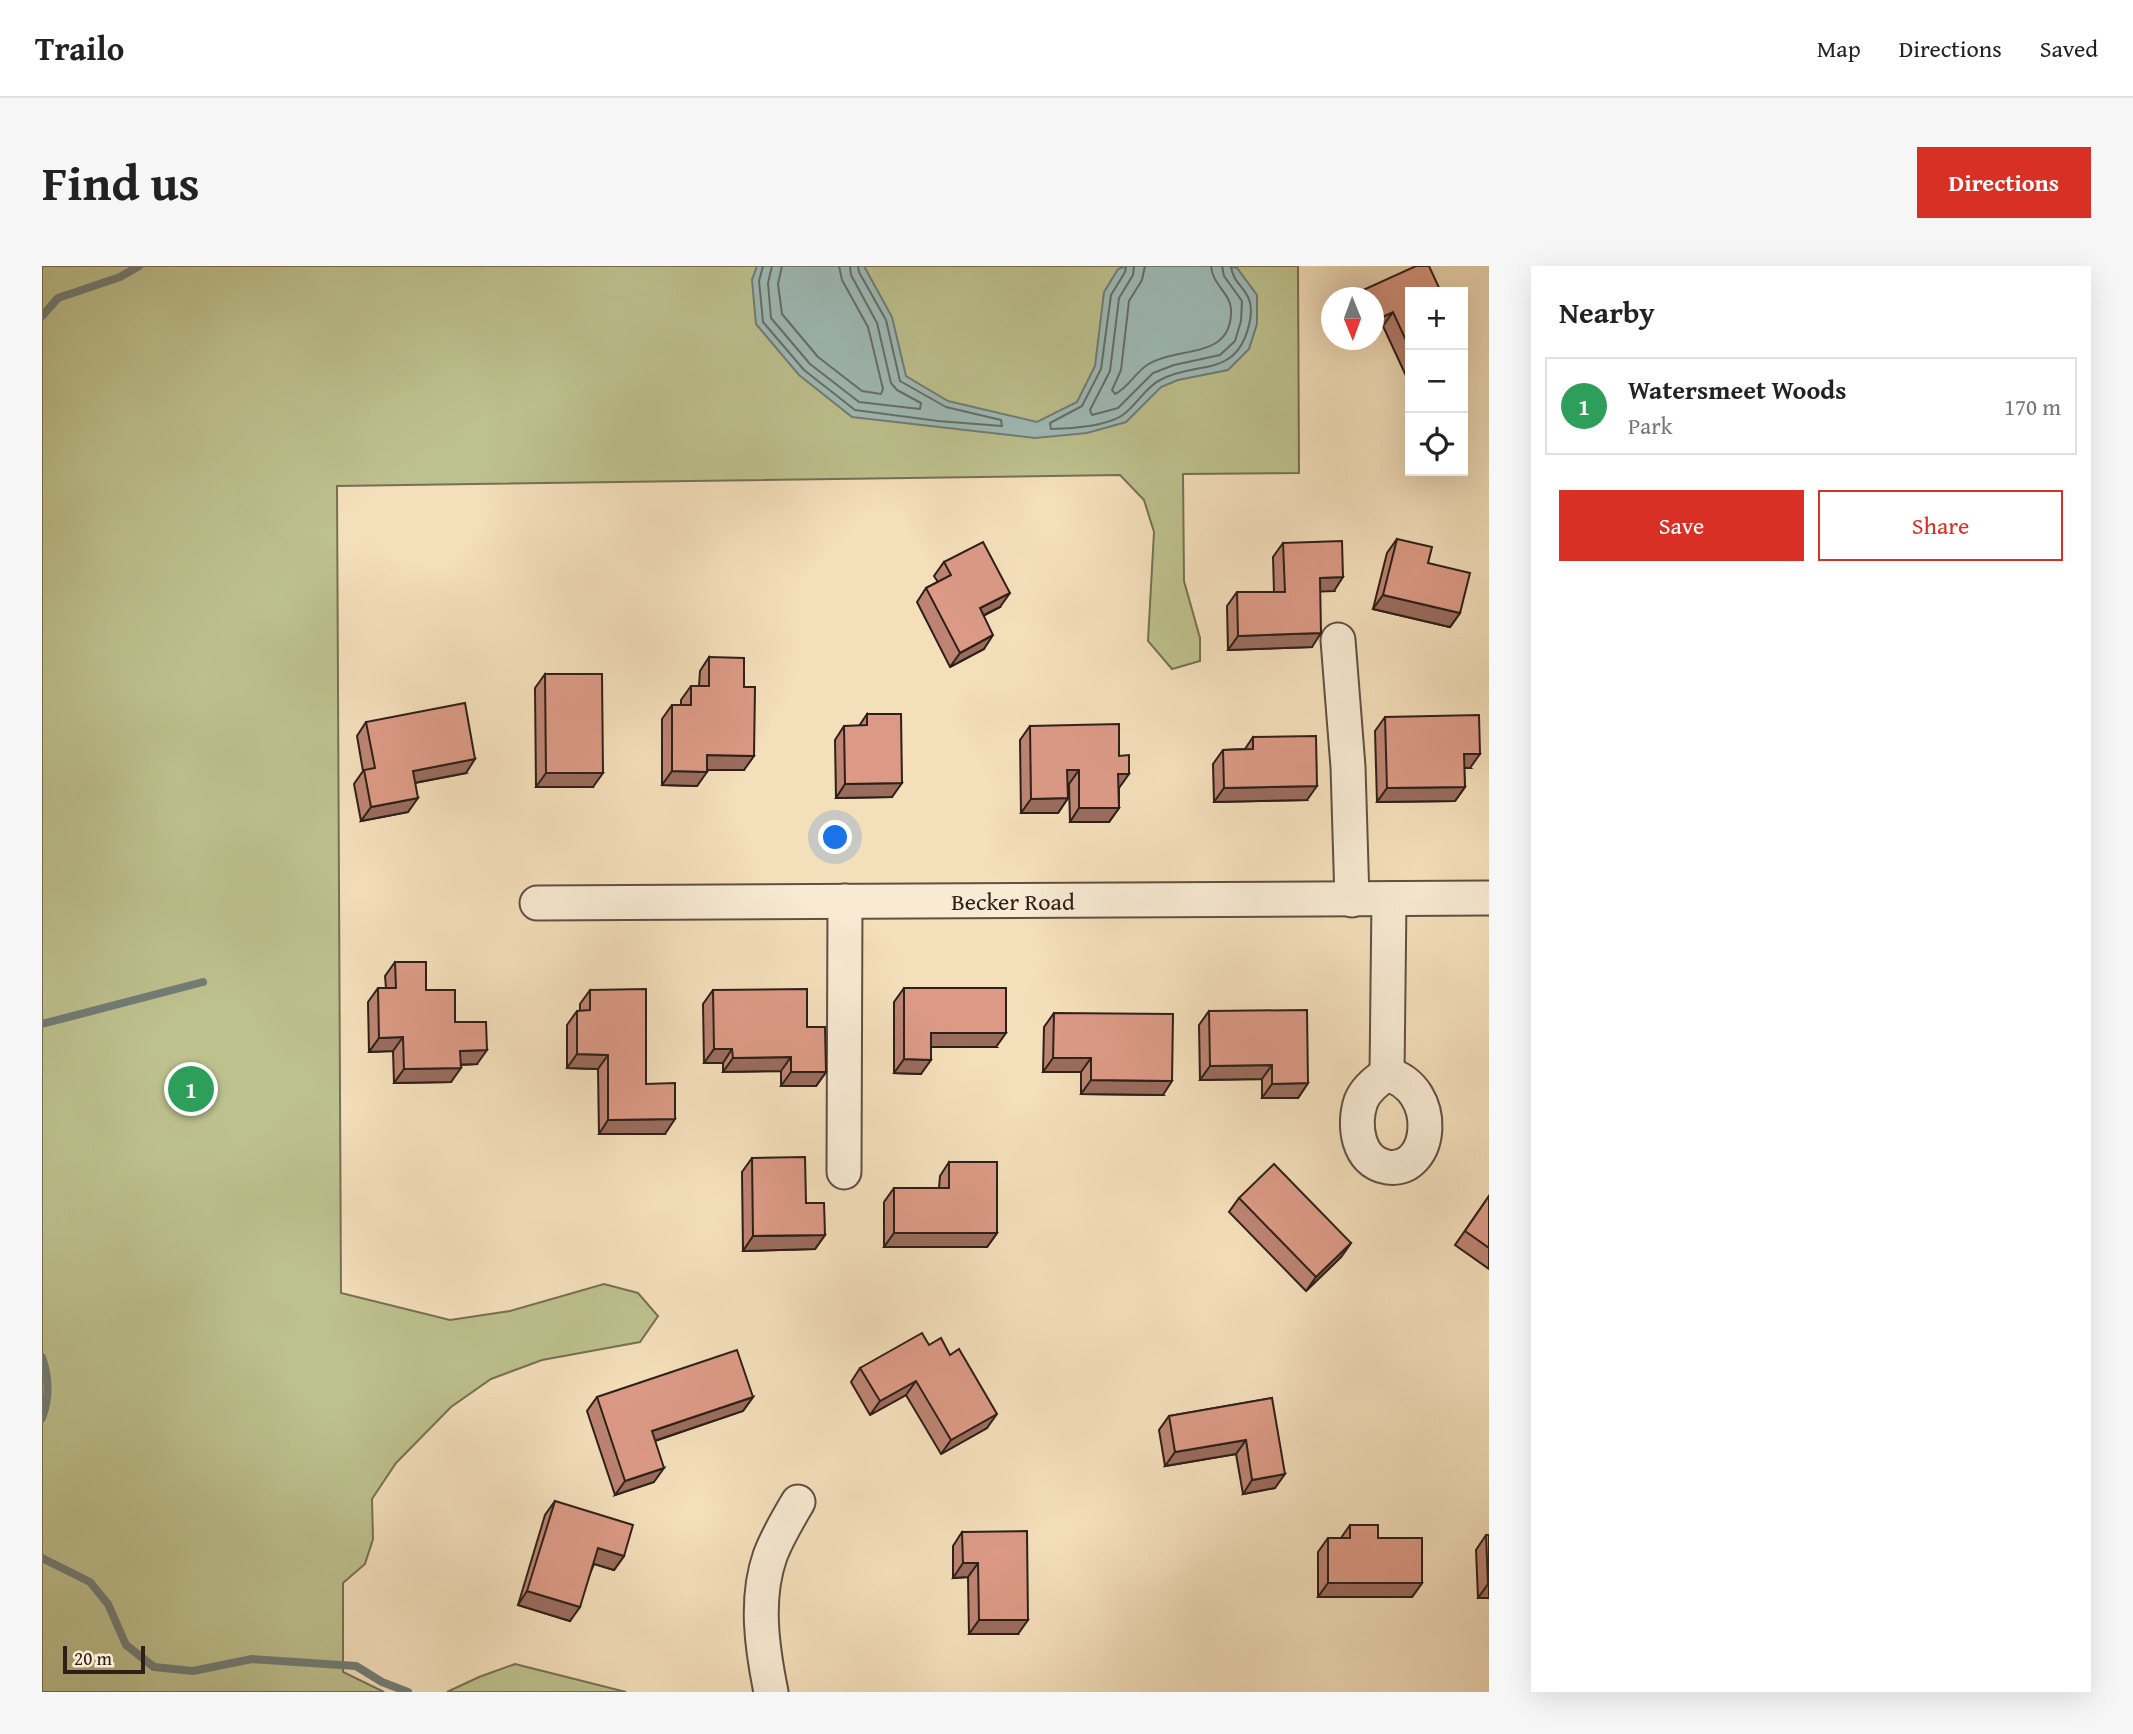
<!DOCTYPE html>
<meta charset="utf-8">
<style>
body{margin:0;font-family:"Gentium Book Plus",serif;background:#f6f6f6;color:#222}
.controls{position:absolute;right:21px;top:21px;display:grid;overflow:hidden;border-radius:0px;box-shadow:0 7px 28px #0002}
.controls button{width:63px;height:63px;display:grid;place-items:center;padding:0;border:0;border-bottom:2px solid #e0e0e0;background:#fff;color:#222;font:35px sans-serif}
.compass{position:absolute;left:1279px;top:21px;width:63px;height:63px;border-radius:50%;background:#fff;box-shadow:0 7px 28px #0002;rotate:179deg}
.scale{position:absolute;left:21px;bottom:18px;width:82px;box-sizing:border-box;padding-left:7px;border:4px solid #2e2018;border-top:0;font-size:19px;line-height:24px;white-space:nowrap;color:#2e2018;-webkit-text-stroke:5px #f8ead3;paint-order:stroke}
.you{position:absolute;left:794px;top:572px;width:24px;height:24px;margin:-18px;border:5px solid #fff;border-radius:50%;background:#1a73e8;box-shadow:0 0 0 10px #1a73e833}
.badge{display:grid;place-items:center;width:46px;height:46px;border-radius:50%;background:#d93025;color:#fff;font-size:23px;font-weight:700}
.pin{position:absolute;translate:-50% -50%;border:4px solid #fff;box-shadow:0 2px 7px #0006}
.list{margin:0;padding:0;list-style:none}
h2{display:flex;justify-content:space-between;align-items:center;height:91px;margin:0;padding:0 28px;font-size:30px}
h2 small{font-size:23px;font-weight:400;color:#767676}
.list li{display:grid;grid-template-columns:46px 1fr auto;gap:21px;align-items:center;box-sizing:border-box;height:98px;margin:0 14px 14px;padding:0 14px;border:2px solid #e0e0e0;border-radius:0px}
.list b{display:block;font-size:26px;white-space:nowrap}
.list p{margin:0;font-size:23px;white-space:nowrap;color:#767676}
.list em{font-size:23px;font-style:normal;color:#767676}
.actions{display:flex;gap:14px;padding:21px 28px}
.actions a{flex:1;padding:16px 0;border:2px solid #d93025;border-radius:0px;text-align:center;font-size:24px;color:#d93025}
.actions .main{background:#d93025;color:#fff}
.icon{flex:none;width:38px;height:38px;fill:none;stroke:currentColor;stroke-width:2;stroke-linecap:round;stroke-linejoin:round}
.map{position:relative;flex:none;width:1447px;height:1426px;overflow:hidden;border-radius:0px}
header{display:flex;align-items:center;gap:42px;box-sizing:border-box;height:98px;padding:0 35px;background:#fff;border-bottom:2px solid #e0e0e0}
header strong{font-size:33px}
nav{display:flex;gap:38px;margin-inline-start:auto;font-size:24px}
.intro{display:flex;align-items:center;justify-content:space-between;box-sizing:border-box;height:168px;padding:0 42px}
h1{margin:0;font-size:49px}
.button{padding:18px 32px;border-radius:0px;background:#d93025;color:#fff;font-size:24px;font-weight:700}
main{display:flex;gap:42px;padding:0 42px}
aside{flex:1;background:#fff;border-radius:0px;box-shadow:0 7px 28px #0002}
.map>svg:first-child{display:block}
.green{fill:#bdc18e;stroke:#767053;stroke-width:2}
.water{fill:#9ebbb7;stroke:#717d77;stroke-width:2}
.lines{fill:none;stroke-linecap:round;stroke-linejoin:round}
.shore{stroke:#666e68;stroke-width:2}
.stream{stroke:#717d77;stroke-width:8}
.minor-casing{stroke:#605041;stroke-width:37}
.minor{stroke:#f8ead3;stroke-width:33}
.wall{fill:#bd8473;stroke:#2e2018;stroke-width:2}
.shaded-wall{fill:#9a6c5e;stroke:#2e2018;stroke-width:2}
.building{fill:#dc9a86;stroke:#2e2018;stroke-width:2}
.labels{text-anchor:middle;dominant-baseline:central;stroke-width:5;stroke-linejoin:round;paint-order:stroke}
.street-label{font-size:24px;fill:#2e2018;stroke:#f8ead3}
</style>
<header>
<strong>Trailo</strong>
<nav><a>Map</a><a>Directions</a><a>Saved</a></nav>
</header>
<div class="intro"><h1>Find us</h1><a class="button">Directions</a></div>
<main>
<div class="map">
<svg width="1447" height="1426" viewBox="0 0 1447 1426">
<rect width="100%" height="100%" fill="#f4dfbb"/>
<filter id="stains"><feTurbulence type="fractalNoise" baseFrequency=".00286" numOctaves="4"/><feColorMatrix values="0 0 0 0 .2 0 0 0 0 .09 0 0 0 0 .02 0 0 0 .5 -.17"/></filter>
<radialGradient id="worn" r=".72"><stop offset=".6" stop-color="#630" stop-opacity="0"/><stop offset="1" stop-color="#630" stop-opacity=".3"/></radialGradient>
<g class="green">
<polygon points="0,0 1256,0 1257,207 1141,208 1142,315 1158,372 1158,395 1130,403 1106,375 1112,266 1102,234 1078,209 295,220 299,1027 408,1054 468,1045 562,1018 596,1027 616,1050 598,1076 500,1094 449,1113 409,1141 354,1197 330,1233 331,1273 323,1298 301,1317 301,1406 342,1426 0,1426"/>
<polygon points="473,1398 584,1426 405,1426 437,1411"/>
</g>
<polygon class="water" points="715,0 822,0 850,51 864,110 906,135 995,156 1035,136 1053,100 1062,26 1076,3 1084,0 1187,0 1195,2 1215,29 1215,58 1207,83 1186,104 1136,114 1119,121 1084,156 1045,167 993,172 810,151 757,109 714,58 710,14"/>
<g class="lines">
<g class="shore">
<polyline points="721,0 717,15 721,56 762,104 813,144 896,155 960,160 959,154 904,141 858,115 844,54 817,6 816,0"/>
<polyline points="730,0 726,17 729,52 768,98 817,136 878,143 879,137 855,124 849,117 835,57 809,9 808,0"/>
<polyline points="740,0 736,18 740,48 776,91 820,125 839,128 841,123 826,61 800,14 797,0"/>
<path d="M1084,0l-1,6 -14,23 -10,74 -19,37 -32,17 1,6c19,0 58,-3 73,-15 13,-10 22,-27 36,-34 37,-20 76,-1 89,-55 9,-36 -16,-36 -18,-59"/>
<polyline points="1092,0 1091,9 1077,32 1068,105 1048,144 1050,149 1076,142 1111,107 1132,99 1178,89 1193,75 1199,55 1200,35 1182,10 1180,0"/>
<path d="M1103,0l-3,14 -13,21 -8,69 -9,20 3,4c13,-6 20,-21 32,-29 31,-20 86,-4 84,-56 -1,-16 -19,-25 -20,-43"/>
</g>
<g class="stream">
<polyline points="0,50 16,32 78,11 97,0"/>
<polyline points="0,758 161,716"/>
<path d="M0,1091c7,20 8,40 0,61"/>
<polyline points="0,1292 48,1316 66,1338 84,1379 112,1401 151,1405 210,1393 314,1400 340,1416 366,1426"/>
</g>
<g class="minor-casing">
<g id="minor">
<polyline points="1296,374 1306,501 1310,634"/>
<polyline points="495,637 1447,632"/>
<path d="M1345,808c55,15 46,100 0,93 -30,-5 -34,-43 -26,-66 5,-12 15,-20 26,-27z"/>
<polyline points="1345,808 1347,633"/>
<polyline points="802,906 803,635"/>
<path d="M729,1426c-9,-44 -16,-93 -1,-136 7,-19 18,-37 28,-54"/>
</g>
</g>
<use href="#minor" class="minor"/>
</g>
<g class="wall">
<polygon points="1368,26 1368,111 1365,112 1341,60 1332,65 1332,32 1306,32 1308,30"/>
<polygon points="1355,273 1386,297 1418,347 1408,361 1331,343 1345,287"/>
<polygon points="1241,277 1292,325 1278,325 1270,381 1186,384 1185,340 1195,326 1232,326 1231,291"/>
<polygon points="902,296 958,341 941,350 942,383 908,401 875,336 884,322 896,316 892,310"/>
<polygon points="667,391 702,504 665,504 655,520 620,519 620,453 630,439 639,439 639,434 649,420 657,420 658,405"/>
<polygon points="503,408 551,521 494,521 493,422"/>
<polygon points="825,448 850,531 794,532 793,474 802,460 817,460"/>
<polygon points="1343,451 1428,502 1422,502 1423,521 1413,535 1335,536 1333,465"/>
<polygon points="324,456 424,507 373,517 366,546 319,555 312,518 321,505 315,470"/>
<polygon points="988,460 1077,490 1077,542 1067,556 1028,556 1027,518 1025,518 1026,532 1016,547 979,547 978,474"/>
<polygon points="1211,471 1265,534 1172,536 1171,498 1181,484 1203,483"/>
<polygon points="353,696 384,724 413,756 435,798 419,799 409,816 352,817 351,785 327,786 326,736 336,722 344,722 343,710"/>
<polygon points="862,722 954,781 889,781 879,808 852,807 852,736"/>
<polygon points="548,724 604,818 623,868 557,868 556,803 525,802 525,759 535,745 538,745 538,738"/>
<polygon points="671,724 765,761 784,806 774,820 739,820 739,805 681,806 681,797 662,797 661,738"/>
<polygon points="1167,745 1266,817 1256,832 1220,832 1220,813 1158,814 1157,759"/>
<polygon points="1012,747 1121,829 1039,828 1039,806 1001,806 1002,761"/>
<polygon points="710,892 764,937 783,969 773,983 701,985 700,906"/>
<polygon points="907,896 955,967 945,981 842,981 842,936 852,922 897,922 898,910"/>
<polygon points="1447,930 1447,1003 1413,979"/>
<polygon points="1197,932 1309,977 1299,991 1264,1025 1187,946"/>
<polygon points="887,1079 945,1162 899,1188 864,1129 828,1149 809,1116 818,1102"/>
<polygon points="555,1131 711,1131 701,1145 613,1175 612,1216 573,1229 545,1145"/>
<polygon points="1230,1132 1233,1222 1201,1228 1194,1188 1123,1200 1117,1164 1127,1150"/>
<polygon points="513,1235 582,1290 572,1304 552,1298 528,1355 476,1339 503,1249"/>
<polygon points="1308,1259 1336,1272 1380,1317 1370,1331 1276,1331 1276,1286 1286,1272 1299,1272"/>
<polygon points="920,1266 976,1368 927,1368 926,1311 911,1312 911,1280"/>
<polygon points="1444,1269 1447,1269 1447,1332 1436,1332 1434,1284"/>
</g>
<g class="shaded-wall">
<polygon points="1351,46 1341,60 1332,65 1332,55"/>
<polygon points="1301,311 1292,325 1268,326 1278,312"/>
<polygon points="968,327 958,341 928,356 938,342"/>
<polygon points="1341,329 1418,347 1408,361 1331,343"/>
<polygon points="1279,367 1270,381 1186,384 1196,370"/>
<polygon points="951,369 942,383 908,401 918,387"/>
<polygon points="1422,488 1438,488 1428,502 1412,502"/>
<polygon points="665,489 712,490 702,504 655,504"/>
<polygon points="433,493 424,507 361,519 371,505"/>
<polygon points="1025,504 1037,504 1027,518 1015,518"/>
<polygon points="630,505 665,506 655,520 620,519"/>
<polygon points="504,507 561,507 551,521 494,521"/>
<polygon points="1076,508 1087,508 1077,522 1066,522"/>
<polygon points="860,517 850,531 794,532 803,518"/>
<polygon points="1275,520 1265,534 1172,536 1182,522"/>
<polygon points="1423,521 1413,535 1335,536 1345,522"/>
<polygon points="376,532 366,546 319,555 329,541"/>
<polygon points="1026,532 1016,547 979,547 989,533"/>
<polygon points="1037,542 1077,542 1067,556 1028,556"/>
<polygon points="889,767 964,767 954,781 879,781"/>
<polygon points="361,771 351,785 327,786 337,772"/>
<polygon points="672,783 690,783 681,797 662,797"/>
<polygon points="445,784 435,798 408,799 418,785"/>
<polygon points="535,788 566,789 556,803 525,802"/>
<polygon points="749,791 739,805 681,806 691,792"/>
<polygon points="1011,792 1049,792 1039,806 1001,806"/>
<polygon points="862,793 889,794 879,808 852,807"/>
<polygon points="1230,799 1220,813 1158,814 1168,800"/>
<polygon points="419,802 409,816 352,817 362,803"/>
<polygon points="749,806 784,806 774,820 739,820"/>
<polygon points="1049,814 1130,815 1121,829 1039,828"/>
<polygon points="1266,817 1256,832 1220,832 1230,818"/>
<polygon points="633,853 623,868 557,868 566,854"/>
<polygon points="852,967 955,967 945,981 842,981"/>
<polygon points="783,969 773,983 701,985 711,970"/>
<polygon points="1309,977 1299,991 1264,1025 1274,1011"/>
<polygon points="874,1115 864,1129 828,1149 838,1135"/>
<polygon points="711,1131 701,1145 600,1179 610,1165"/>
<polygon points="955,1148 945,1162 899,1188 909,1174"/>
<polygon points="1204,1174 1194,1188 1123,1200 1133,1186"/>
<polygon points="622,1202 612,1216 573,1229 583,1215"/>
<polygon points="1243,1208 1233,1222 1201,1228 1210,1214"/>
<polygon points="556,1282 582,1290 572,1304 546,1296"/>
<polygon points="921,1297 936,1297 926,1311 911,1312"/>
<polygon points="1286,1317 1380,1317 1370,1331 1276,1331"/>
<polygon points="1446,1318 1447,1318 1447,1332 1436,1332"/>
<polygon points="485,1325 538,1341 528,1355 476,1339"/>
<polygon points="937,1354 986,1354 976,1368 927,1368"/>
</g>
<g class="building">
<polygon points="1374,0 1387,0 1399,26 1368,26 1368,83 1351,46 1332,55 1332,32 1309,32 1308,30"/>
<polygon points="1355,273 1390,281 1386,297 1428,307 1418,347 1341,329"/>
<polygon points="1300,275 1301,311 1278,312 1279,367 1196,370 1195,326 1243,326 1241,277"/>
<polygon points="941,276 968,327 938,342 951,369 918,387 884,322 909,309 902,296"/>
<polygon points="667,391 702,392 702,421 713,421 712,490 665,489 665,506 630,505 630,439 649,439 649,420 667,420"/>
<polygon points="503,408 560,408 561,507 504,507"/>
<polygon points="423,437 433,493 371,505 376,532 329,541 322,504 333,502 324,456"/>
<polygon points="825,448 859,448 860,517 803,518 802,460 825,459"/>
<polygon points="1437,449 1438,488 1422,488 1423,521 1345,522 1343,451"/>
<polygon points="1077,458 1077,490 1087,489 1087,508 1076,508 1077,542 1037,542 1037,504 1025,504 1026,532 989,533 988,460"/>
<polygon points="1274,470 1275,520 1182,522 1181,484 1211,483 1211,471"/>
<polygon points="353,696 384,696 384,724 413,724 413,756 444,756 445,784 418,785 419,802 362,803 361,771 337,772 336,722 354,722"/>
<polygon points="862,722 964,722 964,767 889,767 889,794 862,793"/>
<polygon points="604,723 604,818 633,817 633,853 566,854 566,789 535,788 535,745 548,744 548,724"/>
<polygon points="765,723 765,761 783,761 784,806 749,806 749,791 691,792 690,783 672,783 671,724"/>
<polygon points="1265,744 1266,817 1230,818 1230,799 1168,800 1167,745"/>
<polygon points="1012,747 1131,748 1130,815 1049,814 1049,792 1011,792"/>
<polygon points="763,891 764,937 782,937 783,969 711,970 710,892"/>
<polygon points="907,896 955,896 955,967 852,967 852,922 907,922"/>
<polygon points="1232,898 1309,977 1274,1011 1197,932"/>
<polygon points="1447,930 1447,982 1423,965"/>
<polygon points="880,1067 887,1079 899,1072 908,1089 917,1083 955,1148 909,1174 874,1115 838,1135 818,1102"/>
<polygon points="695,1084 711,1131 610,1165 622,1202 583,1215 555,1131"/>
<polygon points="1230,1132 1243,1208 1210,1214 1204,1174 1133,1186 1127,1150"/>
<polygon points="513,1235 591,1259 582,1290 556,1282 538,1341 485,1325"/>
<polygon points="1308,1259 1336,1259 1336,1272 1380,1272 1380,1317 1286,1317 1286,1272 1308,1272"/>
<polygon points="985,1265 986,1354 937,1354 936,1297 921,1297 920,1266"/>
<polygon points="1444,1269 1447,1269 1447,1318 1446,1318"/>
</g>
<g class="labels">
<g class="street-label">
<text x="971" y="635">Becker Road</text>
</g>
</g>
<rect width="100%" height="100%" filter="url(#stains)"/>
<rect width="100%" height="100%" fill="url(#worn)"/>
</svg>
<div class="controls">
<button>+</button>
<button>−</button>
<button><svg class="icon" aria-label="locate" viewBox="0 0 24 24"><circle cx="12" cy="12" r="6"/><path d="M12 2v4M12 18v4M2 12h4M18 12h4"/></svg></button>
</div>
<svg class="compass" viewBox="-18 -18 36 36"><path d="M0-13l5 13h-10z" fill="#e53935"/><path d="M0 13l5-13h-10z" fill="#767676"/></svg>
<div class="scale">20 m</div>
<div class="you"></div>
<div class="pin badge" style="left:149px;top:823px;background:#2e9e5b">1</div>
</div>
<aside>
<h2>Nearby<small></small></h2>
<ul class="list">
<li><span class="badge" style="background:#2e9e5b">1</span><div><b>Watersmeet Woods</b><p>Park</p></div><em>170 m</em></li>
</ul>
<div class="actions"><a class="main">Save</a><a>Share</a></div>
</aside>
</main>
